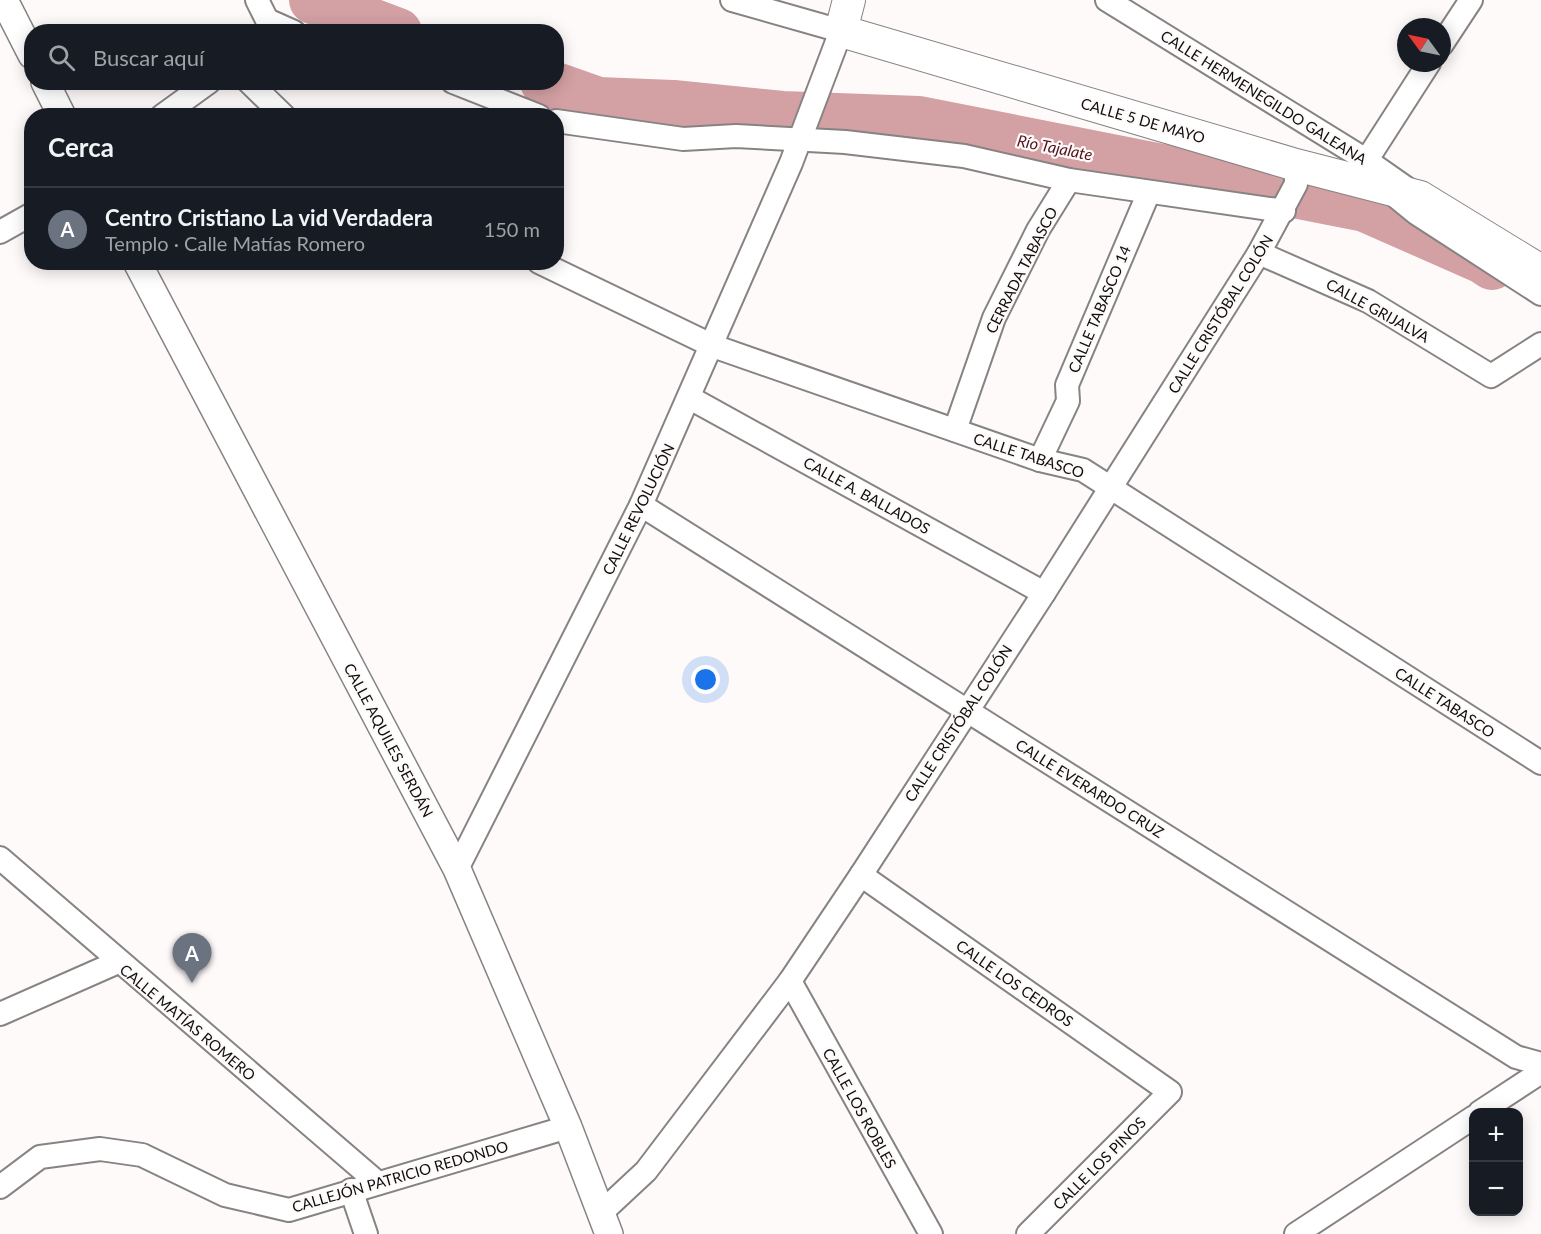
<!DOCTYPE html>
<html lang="es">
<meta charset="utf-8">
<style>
body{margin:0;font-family:Lato,sans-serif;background:#20242c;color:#f1f3f6}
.controls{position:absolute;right:18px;bottom:18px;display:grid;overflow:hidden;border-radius:12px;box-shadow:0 3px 15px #0003}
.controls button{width:54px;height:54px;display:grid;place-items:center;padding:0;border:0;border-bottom:2px solid #363941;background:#171b24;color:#f1f3f6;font:30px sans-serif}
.compass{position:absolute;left:1397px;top:18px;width:54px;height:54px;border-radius:50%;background:#171b24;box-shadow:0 3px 15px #0003;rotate:303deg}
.you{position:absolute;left:706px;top:680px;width:21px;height:21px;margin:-15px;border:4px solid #fff;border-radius:50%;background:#1a73e8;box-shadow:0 0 0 9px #1a73e833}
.badge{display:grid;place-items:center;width:39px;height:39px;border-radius:50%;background:#7c3aed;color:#fff;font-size:20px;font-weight:700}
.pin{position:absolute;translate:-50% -50px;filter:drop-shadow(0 2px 3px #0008)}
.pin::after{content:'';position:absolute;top:32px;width:21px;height:18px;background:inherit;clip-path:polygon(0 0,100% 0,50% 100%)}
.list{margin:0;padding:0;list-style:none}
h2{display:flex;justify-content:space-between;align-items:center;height:78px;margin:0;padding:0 24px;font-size:26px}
h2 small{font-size:20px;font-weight:400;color:#9ea1a6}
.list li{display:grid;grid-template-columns:39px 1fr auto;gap:18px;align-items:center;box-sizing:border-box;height:84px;padding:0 24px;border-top:2px solid #363941}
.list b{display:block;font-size:22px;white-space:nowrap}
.list p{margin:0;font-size:20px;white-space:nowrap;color:#9ea1a6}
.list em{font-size:20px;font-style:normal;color:#9ea1a6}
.icon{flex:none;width:33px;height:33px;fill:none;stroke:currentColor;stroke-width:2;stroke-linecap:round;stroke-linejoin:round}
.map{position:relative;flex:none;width:1541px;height:1234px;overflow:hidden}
.search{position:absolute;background:#171b24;box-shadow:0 3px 15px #0003;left:24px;top:24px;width:540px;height:66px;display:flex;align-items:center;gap:15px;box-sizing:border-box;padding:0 21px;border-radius:24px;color:#9ea1a6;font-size:22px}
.panel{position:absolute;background:#171b24;box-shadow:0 3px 15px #0003;left:24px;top:108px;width:540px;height:162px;border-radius:24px}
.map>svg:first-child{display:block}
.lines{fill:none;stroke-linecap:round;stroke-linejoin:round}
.river{stroke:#d3a0a3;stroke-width:48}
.minor-casing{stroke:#878383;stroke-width:26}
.tertiary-casing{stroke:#878383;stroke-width:30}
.secondary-casing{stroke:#878383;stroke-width:34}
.minor{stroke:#fff;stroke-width:22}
.tertiary{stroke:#fff;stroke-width:27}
.secondary{stroke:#fff;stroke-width:32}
.labels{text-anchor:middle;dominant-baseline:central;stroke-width:4.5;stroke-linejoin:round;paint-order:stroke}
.street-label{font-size:15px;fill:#0f0e0e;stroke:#fffafa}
.water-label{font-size:16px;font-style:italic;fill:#51141e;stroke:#fffafa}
</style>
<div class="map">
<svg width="1541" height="1234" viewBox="0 0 1541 1234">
<rect width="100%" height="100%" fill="#fffafa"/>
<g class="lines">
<g class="river">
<polyline points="313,0 398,32"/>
<polyline points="544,82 598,101 673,104 782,115 919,120 1365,208 1483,260 1492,266"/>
</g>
<g class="minor-casing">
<g id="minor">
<polyline points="257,0 267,20 294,32"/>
<polyline points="1107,0 1366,160 1406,188"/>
<polyline points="1442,44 1471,0"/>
<polyline points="249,82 284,116"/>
<polyline points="453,82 539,116"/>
<polyline points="162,116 209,82"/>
<polyline points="556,121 683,139 736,136 845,142 964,156 1069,180 1284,211"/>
<polyline points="1359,172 1429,63"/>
<polyline points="1394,195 1416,213 1541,294"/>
<polyline points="0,232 32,214"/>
<polyline points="1259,253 1368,301 1491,376 1541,344"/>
<polyline points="539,262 713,346 1040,460 1083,470 1541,763"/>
<polyline points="690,398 1044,593"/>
<polyline points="955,430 994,318 1038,230 1069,180"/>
<polyline points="1040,460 1068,401 1067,385 1149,192"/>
<polyline points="641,505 1516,1057 1541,1064"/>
<polyline points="0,858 378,1183"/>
<polyline points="457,869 641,505 791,163 841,31 732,0"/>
<polyline points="861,875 1170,1092 1028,1234"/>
<polyline points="790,981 931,1234"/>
<polyline points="0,1014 118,962"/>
<polyline points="1480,1112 1541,1072"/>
<polyline points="0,1187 40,1157 100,1149 142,1155 225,1195 289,1210 568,1127"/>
<polyline points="351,1190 366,1234"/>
<polyline points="602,1212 646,1171 790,981 861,875 1044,593 1259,253 1296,184 1296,165"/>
<polyline points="1296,1234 1474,1117"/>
</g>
</g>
<g class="tertiary-casing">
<g id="tertiary">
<polyline points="4,0 32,55"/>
<polyline points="45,82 62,116"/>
<polyline points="137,262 457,869 568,1127 609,1234"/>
</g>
</g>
<g class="secondary-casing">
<polyline id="secondary" points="849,0 841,31 1296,165 1420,197 1541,271"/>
</g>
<use href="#minor" class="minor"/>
<use href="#tertiary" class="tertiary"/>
<use href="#secondary" class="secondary"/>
</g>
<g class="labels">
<g class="street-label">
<text transform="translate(1264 97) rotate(32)">CALLE HERMENEGILDO GALEANA</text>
<text transform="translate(1143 120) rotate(16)">CALLE 5 DE MAYO</text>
<text transform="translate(1021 270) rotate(-63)">CERRADA TABASCO</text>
<text transform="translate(1099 309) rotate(-67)">CALLE TABASCO 14</text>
<text transform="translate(1378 310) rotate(29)">CALLE GRIJALVA</text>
<text transform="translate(1220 314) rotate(-58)">CALLE CRISTÓBAL COLÓN</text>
<text transform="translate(1029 455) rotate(18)">CALLE TABASCO</text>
<text transform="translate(867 495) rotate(29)">CALLE A. BALLADOS</text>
<text transform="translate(638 509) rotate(-64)">CALLE REVOLUCIÓN</text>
<text transform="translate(1445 702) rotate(33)">CALLE TABASCO</text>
<text transform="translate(958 723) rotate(-57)">CALLE CRISTÓBAL COLÓN</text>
<text transform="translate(389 740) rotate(62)">CALLE AQUILES SERDÁN</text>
<text transform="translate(1090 788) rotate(32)">CALLE EVERARDO CRUZ</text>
<text transform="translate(1015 983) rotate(35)">CALLE LOS CEDROS</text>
<text transform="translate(188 1022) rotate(40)">CALLE MATÍAS ROMERO</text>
<text transform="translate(860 1108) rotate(61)">CALLE LOS ROBLES</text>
<text transform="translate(1099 1163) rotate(-45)">CALLE LOS PINOS</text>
<text transform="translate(400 1176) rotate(-16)">CALLEJÓN PATRICIO REDONDO</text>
</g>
<g class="water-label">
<text transform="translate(1055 147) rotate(11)">Río Tajalate</text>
</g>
</g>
</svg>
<div class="controls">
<button>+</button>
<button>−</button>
</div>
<svg class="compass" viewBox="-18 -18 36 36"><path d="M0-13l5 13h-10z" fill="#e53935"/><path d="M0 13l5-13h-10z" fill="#9ea1a6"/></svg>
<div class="you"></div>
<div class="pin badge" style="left:192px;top:983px;background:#6b7280">A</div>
<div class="search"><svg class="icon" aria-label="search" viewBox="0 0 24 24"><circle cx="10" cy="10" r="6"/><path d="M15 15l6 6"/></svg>Buscar aquí</div>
<section class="panel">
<h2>Cerca<small></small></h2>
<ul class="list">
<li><span class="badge" style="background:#6b7280">A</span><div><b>Centro Cristiano La vid Verdadera</b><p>Templo · Calle Matías Romero</p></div><em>150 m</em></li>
</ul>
</section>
</div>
